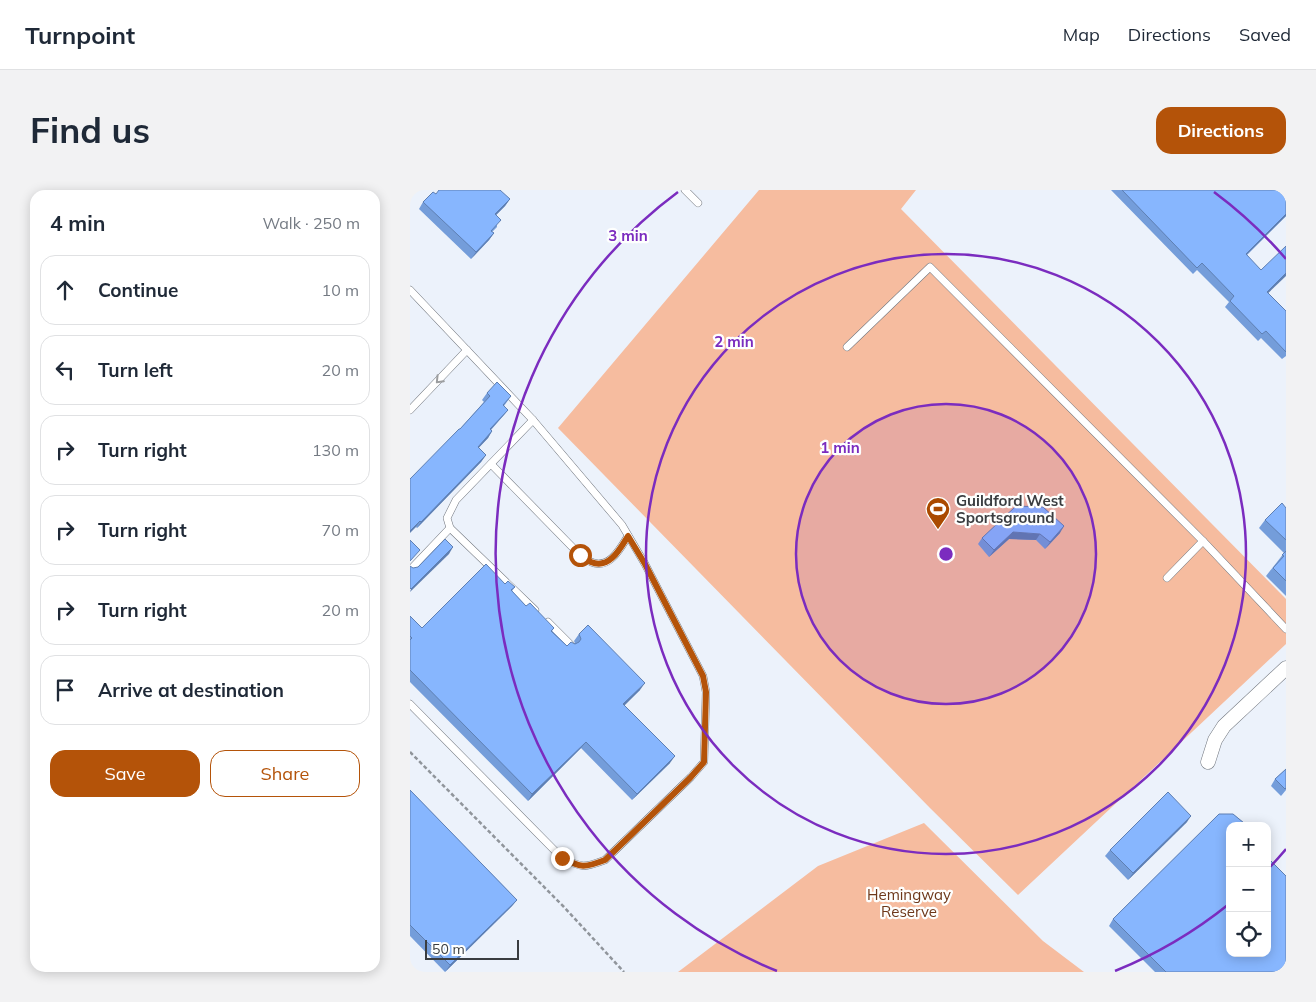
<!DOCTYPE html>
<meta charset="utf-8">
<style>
body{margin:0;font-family:Mulish,sans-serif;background:#f2f2f3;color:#1f2937}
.controls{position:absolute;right:15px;bottom:15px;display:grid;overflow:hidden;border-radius:10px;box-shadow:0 2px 12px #0003}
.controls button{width:45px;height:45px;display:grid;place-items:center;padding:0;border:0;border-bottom:1px solid #e0e1e3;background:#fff;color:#1f2937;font:25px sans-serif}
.scale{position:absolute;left:15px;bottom:12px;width:94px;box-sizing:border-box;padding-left:5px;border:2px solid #3a3d40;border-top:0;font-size:14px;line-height:18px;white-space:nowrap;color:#3a3d40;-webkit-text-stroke:4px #fefffe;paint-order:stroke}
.stop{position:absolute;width:15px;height:15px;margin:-11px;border:4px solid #b45309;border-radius:50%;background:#fff}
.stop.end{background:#b45309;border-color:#fff;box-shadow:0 1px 5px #0008}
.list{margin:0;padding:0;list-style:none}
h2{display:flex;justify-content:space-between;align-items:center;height:65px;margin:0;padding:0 20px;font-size:21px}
h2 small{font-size:16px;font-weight:400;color:#747a83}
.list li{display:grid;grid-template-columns:32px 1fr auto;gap:15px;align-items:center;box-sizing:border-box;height:70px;margin:0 10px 10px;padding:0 10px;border:1px solid #e0e1e3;border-radius:15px}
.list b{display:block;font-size:19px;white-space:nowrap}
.list em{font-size:16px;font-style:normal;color:#747a83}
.actions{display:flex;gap:10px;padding:15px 20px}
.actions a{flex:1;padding:11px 0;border:1px solid #b45309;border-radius:15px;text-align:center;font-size:18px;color:#b45309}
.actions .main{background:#b45309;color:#fff}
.icon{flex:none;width:28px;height:28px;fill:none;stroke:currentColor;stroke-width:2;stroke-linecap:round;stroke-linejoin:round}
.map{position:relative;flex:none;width:876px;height:782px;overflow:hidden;border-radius:15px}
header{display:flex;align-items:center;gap:30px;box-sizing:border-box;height:70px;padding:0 25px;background:#fff;border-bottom:1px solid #e0e1e3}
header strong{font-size:24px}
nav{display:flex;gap:28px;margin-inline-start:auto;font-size:18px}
.intro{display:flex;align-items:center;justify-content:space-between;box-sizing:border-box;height:120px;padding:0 30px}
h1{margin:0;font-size:35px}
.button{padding:12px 22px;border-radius:15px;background:#b45309;color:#fff;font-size:18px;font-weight:700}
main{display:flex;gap:30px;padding:0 30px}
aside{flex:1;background:#fff;border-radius:15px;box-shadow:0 2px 12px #0003}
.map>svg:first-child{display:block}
.park{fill:#f6bc9f}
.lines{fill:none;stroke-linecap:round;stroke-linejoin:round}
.lane-casing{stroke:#71767e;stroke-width:8}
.street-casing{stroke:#71767e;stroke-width:15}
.path{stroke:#90959b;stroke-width:2.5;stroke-dasharray:4 2.5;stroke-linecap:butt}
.lane{stroke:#fff;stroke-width:7}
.street{stroke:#fff;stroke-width:14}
.wall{fill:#749dda}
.shaded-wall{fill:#5e7fb2}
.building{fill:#87b6fe;stroke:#5e7fb2}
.oneway{stroke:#9c9ea0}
.route{stroke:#b45309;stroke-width:6}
.ring{fill:none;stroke:#7b2cbf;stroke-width:2.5}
.labels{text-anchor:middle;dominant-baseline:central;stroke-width:4.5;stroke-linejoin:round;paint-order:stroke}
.poi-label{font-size:15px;font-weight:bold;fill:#3a3d40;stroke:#fefffe;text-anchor:start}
.park-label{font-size:15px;fill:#6e381a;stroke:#fefffe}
.centre{fill:#7b2cbf;stroke:#fefffe;stroke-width:2.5}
.ring-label{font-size:15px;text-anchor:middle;font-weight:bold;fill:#7b2cbf;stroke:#fefffe;stroke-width:4.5;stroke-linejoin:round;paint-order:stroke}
</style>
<header>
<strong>Turnpoint</strong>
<nav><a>Map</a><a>Directions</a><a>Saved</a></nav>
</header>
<div class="intro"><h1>Find us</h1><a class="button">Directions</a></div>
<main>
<aside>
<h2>4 min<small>Walk · 250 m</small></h2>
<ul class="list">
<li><svg class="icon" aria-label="ahead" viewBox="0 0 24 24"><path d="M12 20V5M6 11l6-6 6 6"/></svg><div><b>Continue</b></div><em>10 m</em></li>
<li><svg class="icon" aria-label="left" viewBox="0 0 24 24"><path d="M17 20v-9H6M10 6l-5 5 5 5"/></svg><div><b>Turn left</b></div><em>20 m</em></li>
<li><svg class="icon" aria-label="right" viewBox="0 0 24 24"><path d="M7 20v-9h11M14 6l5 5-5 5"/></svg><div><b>Turn right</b></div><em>130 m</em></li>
<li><svg class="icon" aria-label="right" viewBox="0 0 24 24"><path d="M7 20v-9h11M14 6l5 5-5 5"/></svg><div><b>Turn right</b></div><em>70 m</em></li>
<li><svg class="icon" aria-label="right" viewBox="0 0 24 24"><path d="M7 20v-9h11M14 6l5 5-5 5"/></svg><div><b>Turn right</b></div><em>20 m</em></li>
<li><svg class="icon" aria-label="arrive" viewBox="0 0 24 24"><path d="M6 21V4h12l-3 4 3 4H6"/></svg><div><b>Arrive at destination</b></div></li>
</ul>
<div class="actions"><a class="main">Save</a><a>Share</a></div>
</aside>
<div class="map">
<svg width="876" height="782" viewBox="0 0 876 782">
<rect width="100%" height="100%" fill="#ecf2fb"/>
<g class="park">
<polygon points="349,0 506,0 491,19 876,409 876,454 608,705 520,618 148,238"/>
<polygon points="514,633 633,751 674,782 268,782 408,676"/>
</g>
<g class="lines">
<g class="lane-casing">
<g id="lane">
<polyline points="275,0 288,13"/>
<path d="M0,100l123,130 89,105 23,39 58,112 3,16 -2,70 -13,15 -86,83c-21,8 -23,8 -43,-2l-152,-154"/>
<polyline points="437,157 520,77 793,351 876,439"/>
<polyline points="0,220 57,160"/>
<polyline points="123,230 46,310 37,328 40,338 125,420"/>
<path d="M81,274l89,91c4,2 7,5 11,7 18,8 29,-13 37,-26"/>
<polyline points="0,380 40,338"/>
<polyline points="757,388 793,351"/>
<polyline points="138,432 161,455"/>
</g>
</g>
<g class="street-casing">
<polyline id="street" points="798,572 805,550 814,536 876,478"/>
</g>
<polyline class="path" points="0,562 154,717 214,782"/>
<use href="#lane" class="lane"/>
<use href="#street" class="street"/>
</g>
<g class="wall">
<polygon points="701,0 876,0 876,26 837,65 858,103 876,121 876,166 872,169 851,148 848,151 815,117 819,112 787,80 783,84"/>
<polygon points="26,4 100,9 95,16 86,25 87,37 82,42 84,43 79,50 61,69 9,19 13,12"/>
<polygon points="77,203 101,206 94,216 98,220 93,226 81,240 82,241 78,248 68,258 76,265 71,272 7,338 6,337 50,239 74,212 72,210"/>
<polygon points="876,318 876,406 856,386 874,363 849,338 855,330"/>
<polygon points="650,343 635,359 626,350 599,349 579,367 568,354 572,348"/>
<polygon points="95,394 105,397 102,401 116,416 144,438 142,441 157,456 165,453 164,451 169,444 230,500 214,515 260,573 222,610 171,558 118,611 0,492 0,426 12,438"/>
<polygon points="876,579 876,600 871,606 861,596 865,589"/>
<polygon points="0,600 107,710 102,716 35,782 0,746"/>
<polygon points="809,624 823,624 834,633 832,636 820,636 820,763 857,763 857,667 876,686 876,782 745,782 699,736 703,729"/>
<polygon points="777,632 718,690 695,666 700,660"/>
</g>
<g class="shaded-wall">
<polygon points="100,9 95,16 80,31 85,24"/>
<polygon points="876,24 876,26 831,70 836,64"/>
<polygon points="84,43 79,50 61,69 66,62"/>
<polygon points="876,83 876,86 852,109 857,102"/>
<polygon points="98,220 93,226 75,246 80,239"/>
<polygon points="82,241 78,248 63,264 68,257"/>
<polygon points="76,265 71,272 7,338 11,332"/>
<polygon points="10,331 6,337 0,343 0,341"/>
<polygon points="654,336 650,343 635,359 640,352"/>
<polygon points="603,342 630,344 626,350 599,349 579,367 584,360"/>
<polygon points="43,357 39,364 0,402 1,399"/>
<polygon points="235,493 230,500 209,521 213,514"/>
<polygon points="176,552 171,558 118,611 122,604"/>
<polygon points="265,566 260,573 222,610 227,604"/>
<polygon points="781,626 777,632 718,690 723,683"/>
<polygon points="107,710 102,716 35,782 40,775"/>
</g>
<g class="building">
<polygon points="29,0 90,0 100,9 85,24 91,30 81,41 84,43 66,62 13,12 23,2 26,4"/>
<polygon points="712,0 876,0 876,24 836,64 851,80 876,56 876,83 857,102 876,121 876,162 856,141 852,144 820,111 824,106 792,73 787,78"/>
<polygon points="87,192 101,206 93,215 98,220 80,239 82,241 68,257 76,265 11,332 10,331 0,341 0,289 49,239 50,239 80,206 77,203"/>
<polygon points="872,313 876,318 876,350 855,330"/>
<polygon points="606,316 633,317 654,336 640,352 630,344 603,342 584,360 572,348"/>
<polygon points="35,349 43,357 1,399 0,398 0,376 3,378 8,377"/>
<polygon points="0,350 10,360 0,371"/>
<polygon points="876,361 876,391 863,378 874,366 872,365"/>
<polygon points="76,374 95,394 98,391 105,397 101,400 116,416 120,413 144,438 141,441 157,456 161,452 165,454 169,452 171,449 169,444 178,435 235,493 213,514 265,566 227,604 176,552 122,604 0,480 0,450 2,448 0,446 0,426 12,438"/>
<polygon points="876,579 876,598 875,599 865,589"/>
<polygon points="0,600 107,710 40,775 0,735"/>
<polygon points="758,602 781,626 723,683 700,660"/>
<polygon points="809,624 823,624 834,633 831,636 820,636 820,763 857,763 857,667 876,686 876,782 756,782 703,729"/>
</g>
<defs><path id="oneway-chevron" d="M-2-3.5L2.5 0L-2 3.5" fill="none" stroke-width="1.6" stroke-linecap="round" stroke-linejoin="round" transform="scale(1.25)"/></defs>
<use class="oneway" href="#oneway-chevron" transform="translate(29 190) rotate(134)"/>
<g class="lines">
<path class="route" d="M152,668c20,10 22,10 43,2l85,-82 14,-16 2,-70 -3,-16 -58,-112 -17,-28c-8,13 -19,34 -37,26 -4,-2 -7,-5 -11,-7"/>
</g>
<circle cx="536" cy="364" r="150" fill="#7b2cbf" fill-opacity=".12"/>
<g class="ring">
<circle cx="536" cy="364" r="150"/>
<circle cx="536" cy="364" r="300"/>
<path d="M876 659A450 450 0 0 1 860 677M819 714A450 450 0 0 1 705 781M367 781A450 450 0 0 1 268 2M804 2A450 450 0 0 1 876 69"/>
</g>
<defs>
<g id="stadium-pin" transform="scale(1.25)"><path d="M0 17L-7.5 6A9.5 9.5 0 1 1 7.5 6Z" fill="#aa4a00" stroke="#fefffe"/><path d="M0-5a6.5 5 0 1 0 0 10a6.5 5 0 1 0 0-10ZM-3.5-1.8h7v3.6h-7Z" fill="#fff"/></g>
</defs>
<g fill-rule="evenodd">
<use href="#stadium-pin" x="528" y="319"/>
</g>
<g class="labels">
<g class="poi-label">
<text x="546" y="310">Guildford West<tspan x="546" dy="17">Sportsground</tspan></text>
</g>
<g class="park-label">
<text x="499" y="704">Hemingway<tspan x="499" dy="17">Reserve</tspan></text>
</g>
</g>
<circle cx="536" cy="364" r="8" class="centre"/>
<g class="ring-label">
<text x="218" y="51">3 min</text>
<text x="324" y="157">2 min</text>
<text x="430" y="263">1 min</text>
</g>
</svg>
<div class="controls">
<button>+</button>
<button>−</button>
<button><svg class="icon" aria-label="locate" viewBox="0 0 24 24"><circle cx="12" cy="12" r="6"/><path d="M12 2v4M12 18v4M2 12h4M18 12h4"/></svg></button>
</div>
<div class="scale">50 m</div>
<div class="stop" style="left:170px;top:365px"></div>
<div class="stop end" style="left:152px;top:668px"></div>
</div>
</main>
